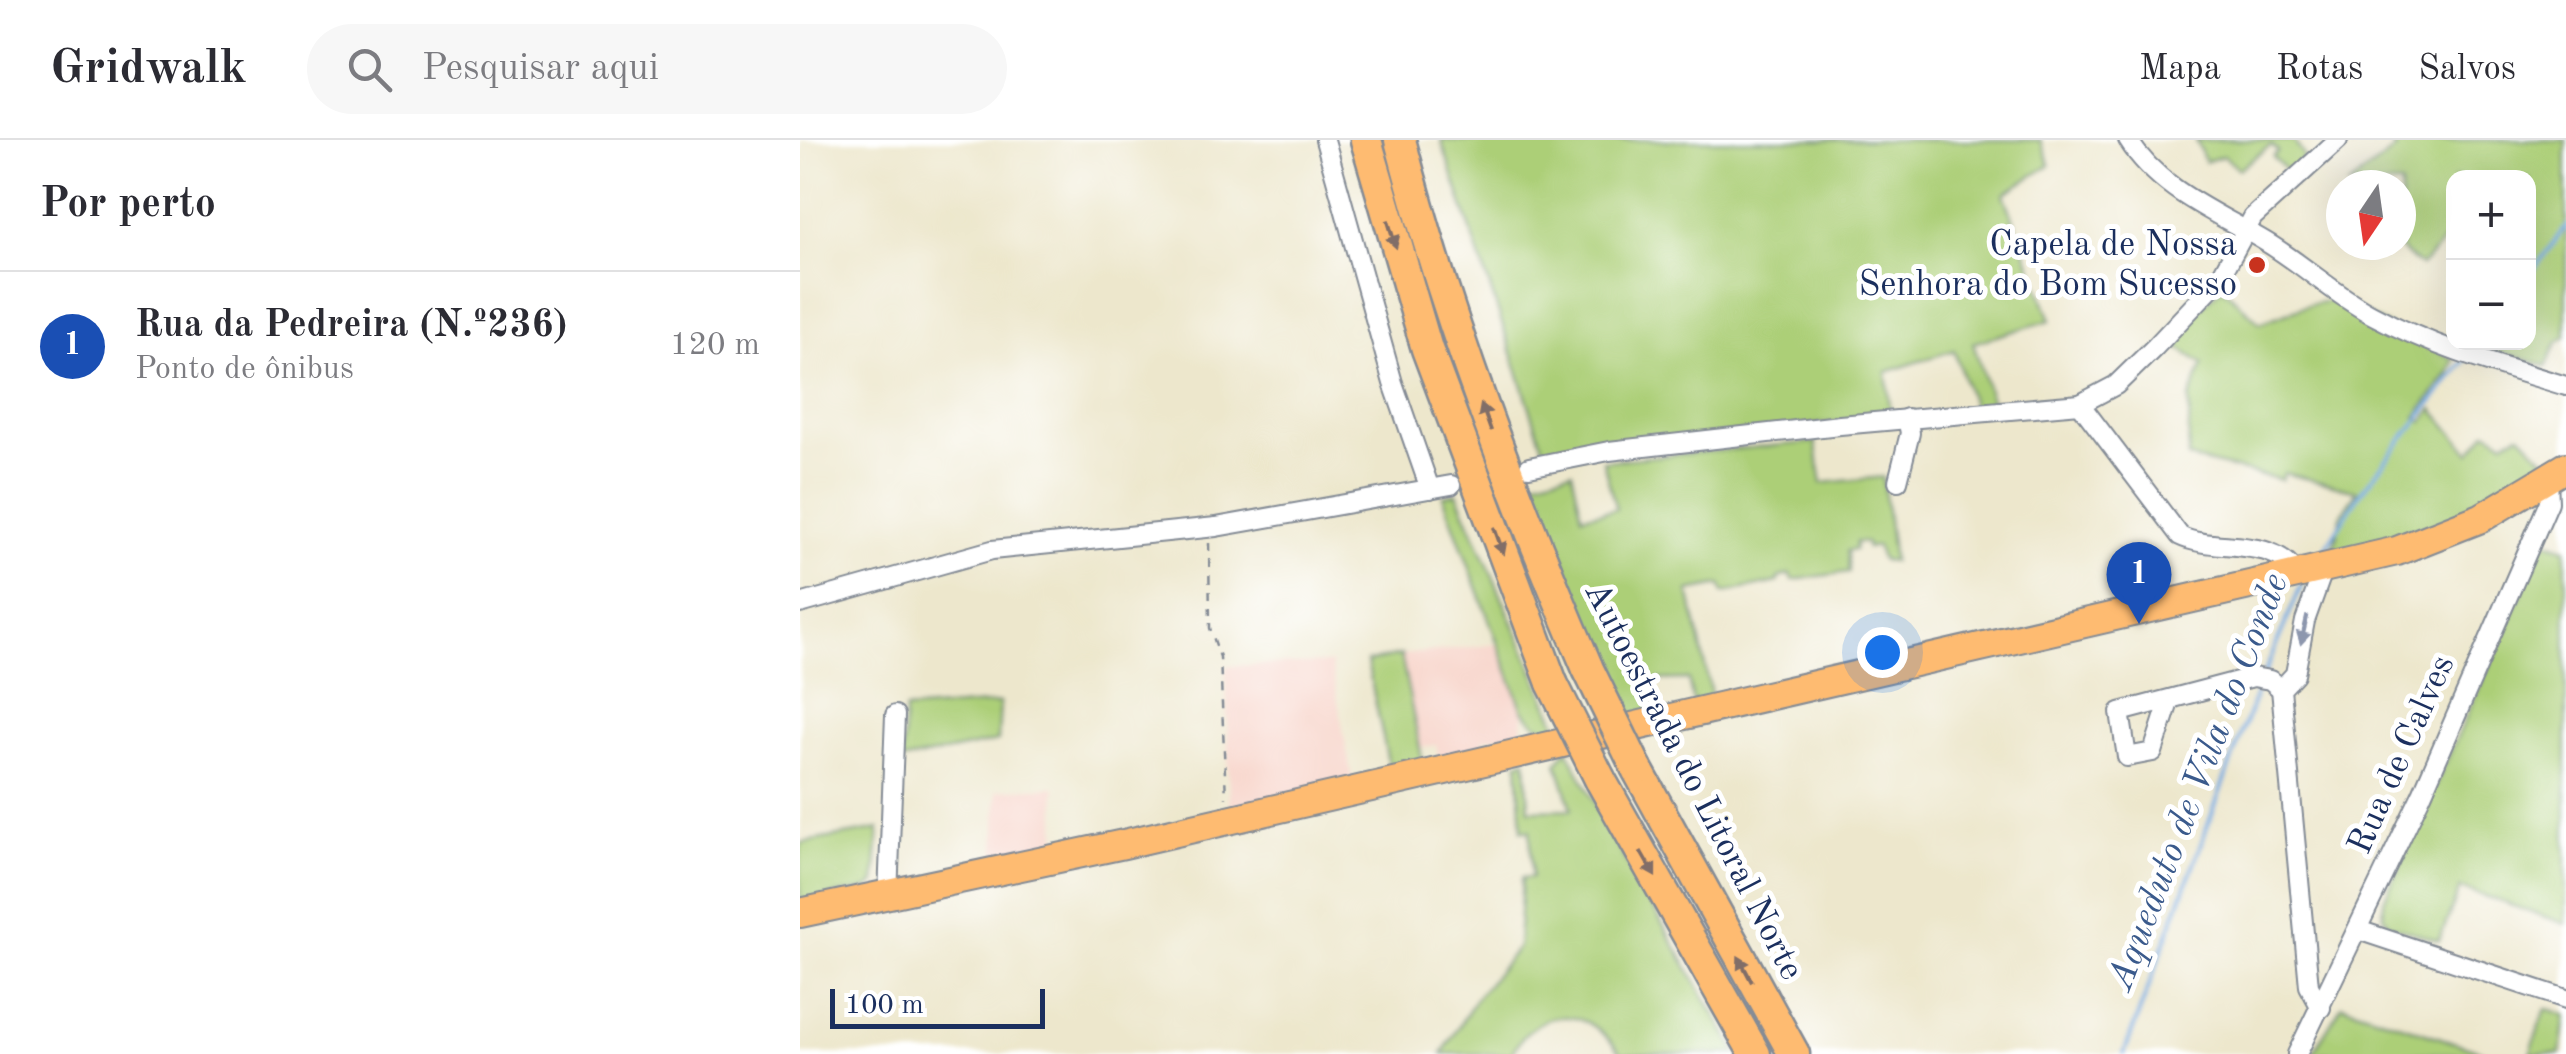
<!DOCTYPE html>
<html lang="pt">
<meta charset="utf-8">
<style>
body{margin:0;font-family:"Old Standard TT",serif;background:#f7f7f7;color:#2b2b33}
.controls{position:absolute;right:30px;top:30px;display:grid;overflow:hidden;border-radius:20px;box-shadow:0 10px 40px #0002}
.controls button{width:90px;height:90px;display:grid;place-items:center;padding:0;border:0;border-bottom:2px solid #e1e1e2;background:#fff;color:#2b2b33;font:50px sans-serif}
.compass{position:absolute;left:1526px;top:30px;width:90px;height:90px;border-radius:50%;background:#fff;box-shadow:0 10px 40px #0002;rotate:193deg}
.scale{position:absolute;left:30px;bottom:25px;width:215px;box-sizing:border-box;padding-left:10px;border:5px solid #1b2f5e;border-top:0;font-size:28px;line-height:35px;white-space:nowrap;color:#1b2f5e;-webkit-text-stroke:8px #fff;paint-order:stroke}
.you{position:absolute;left:1082px;top:512px;width:35px;height:35px;margin:-25px;border:8px solid #fff;border-radius:50%;background:#1a73e8;box-shadow:0 0 0 15px #1a73e833}
.badge{display:grid;place-items:center;width:65px;height:65px;border-radius:50%;background:#db2777;color:#fff;font-size:32px;font-weight:700}
.pin{position:absolute;translate:-50% -82px;filter:drop-shadow(0 2px 5px #0008)}
.pin::after{content:'';position:absolute;top:52px;width:35px;height:30px;background:inherit;clip-path:polygon(0 0,100% 0,50% 100%)}
.list{margin:0;padding:0;list-style:none}
h2{display:flex;justify-content:space-between;align-items:center;height:130px;margin:0;padding:0 40px;font-size:42px}
h2 small{font-size:32px;font-weight:400;color:#7c7c81}
.list li{display:grid;grid-template-columns:65px 1fr auto;gap:30px;align-items:center;box-sizing:border-box;height:150px;padding:0 40px;border-top:2px solid #e1e1e2}
.list b{display:block;font-size:38px;white-space:nowrap}
.list p{margin:0;font-size:32px;white-space:nowrap;color:#7c7c81}
.list em{font-size:32px;font-style:normal;color:#7c7c81}
.icon{flex:none;width:55px;height:55px;fill:none;stroke:currentColor;stroke-width:2;stroke-linecap:round;stroke-linejoin:round}
.map{position:relative;flex:none;width:1766px;height:914px;overflow:hidden}
header{display:flex;align-items:center;gap:60px;box-sizing:border-box;height:140px;padding:0 50px;background:#fff;border-bottom:2px solid #e1e1e2}
header strong{font-size:48px}
nav{display:flex;gap:55px;margin-inline-start:auto;font-size:35px}
.search{width:700px;height:90px;background:#f7f7f7;display:flex;align-items:center;gap:25px;box-sizing:border-box;padding:0 35px;border-radius:55px;color:#7c7c81;font-size:38px}
main{display:flex}
aside{flex:1;background:#fff}
.map>svg:first-child{display:block}
.built{fill:#f7d1c6}
.green{fill:#accf77;stroke:#647f6a;stroke-width:2.5}
.lines{fill:none;stroke-linecap:round;stroke-linejoin:round}
.stream{stroke:#73aae2;stroke-width:4}
.minor-casing{stroke:#848b95;stroke-width:22}
.primary-casing{stroke:#848b95;stroke-width:32}
.motorway-casing{stroke:#848b95;stroke-width:35}
.path{stroke:#848b95;stroke-width:2.5;stroke-dasharray:8 8;stroke-linecap:butt}
.minor{stroke:#fff;stroke-width:18}
.primary{stroke:#febb71;stroke-width:28}
.motorway{stroke:#febb71;stroke-width:30}
.motorway-bridge-casing{stroke:#848b95;stroke-width:35;stroke-linecap:butt}
.motorway-bridge{stroke:#febb71;stroke-width:30}
.oneway{fill:#816e67}
.oneway2{fill:#8d97ae}
.poi-dot{fill:#c8321e;stroke:#fff;stroke-width:4}
.labels{text-anchor:middle;dominant-baseline:central;stroke-width:10;stroke-linejoin:round;paint-order:stroke}
.poi-label{font-size:35px;fill:#1b2f5e;stroke:#fff;text-anchor:end}
.street-label{font-size:35px;fill:#1b2f5e;stroke:#fff}
.water-label{font-size:38px;font-style:italic;fill:#3a5a8c;stroke:#fff}
</style>
<header>
<strong>Gridwalk</strong>
<div class="search"><svg class="icon" aria-label="search" viewBox="0 0 24 24"><circle cx="10" cy="10" r="6"/><path d="M15 15l6 6"/></svg>Pesquisar aqui</div>
<nav><a>Mapa</a><a>Rotas</a><a>Salvos</a></nav>
</header>
<main>
<aside>
<h2>Por perto<small></small></h2>
<ul class="list">
<li><span class="badge" style="background:#1a4fb4">1</span><div><b>Rua da Pedreira (N.º236)</b><p>Ponto de ônibus</p></div><em>120 m</em></li>
</ul>
</aside>
<div class="map">
<svg width="1766" height="914" viewBox="0 0 1766 914">
<rect width="100%" height="100%" fill="#fff"/>
<filter id="ink" filterUnits="userSpaceOnUse"><feTurbulence type="fractalNoise" baseFrequency=".01" numOctaves="2"/><feDisplacementMap in="SourceGraphic" scale="20" xChannelSelector="R" yChannelSelector="G"/><feConvolveMatrix kernelMatrix="1 2 1 2 8 2 1 2 1" color-interpolation-filters="sRGB"/></filter>
<filter id="wash" filterUnits="userSpaceOnUse"><feTurbulence type="fractalNoise" baseFrequency=".0048" numOctaves="4" result="noise"/><feDisplacementMap in="SourceGraphic" scale="40" xChannelSelector="R" yChannelSelector="G"/><feGaussianBlur stdDeviation="2.25" result="paint"/><feColorMatrix in="noise" values="0 0 0 0 0 0 0 0 0 0 0 0 0 0 0 0 0 1.4 0 .05"/><feComposite in="paint" operator="in"/></filter>
<g filter="url(#wash)">
<rect width="100%" height="100%" fill="#ede7cc"/>
<g class="built">
<polygon points="698,504 723,571 722,600 701,604 699,596 683,599 685,609 639,619 636,605 620,608 601,515"/>
<polygon points="531,523 552,639 434,667 429,663 426,526"/>
<polygon points="255,647 257,708 195,722 197,650"/>
</g>
<g class="green">
<polygon points="641,0 1240,0 1250,25 1204,54 1251,180 1173,203 1193,266 1173,267 1154,210 1086,232 1091,276 746,316"/>
<polygon points="1396,0 1493,0 1505,17 1488,33 1473,17 1478,11 1471,5 1439,29 1423,16 1405,22"/>
<polygon points="1590,0 1766,0 1766,197 1758,202 1746,226 1685,207 1688,203 1729,202 1729,38 1654,38 1653,107 1644,101 1621,126 1594,105 1601,105 1601,45 1549,45 1596,9"/>
<polygon points="1422,147 1460,183 1510,164 1537,160 1654,219 1649,233 1616,277 1623,281 1633,269 1670,313 1687,291 1704,301 1720,294 1750,324 1654,380 1532,417 1541,375 1557,351 1484,333 1482,340 1388,318 1390,258 1403,224 1368,201"/>
<polygon points="1015,302 1022,343 1083,337 1093,421 1081,420 1077,406 1067,408 1066,403 1056,402 1055,410 1047,411 1049,432 992,440 990,434 978,438 978,442 923,453 921,445 889,451 912,559 893,562 888,539 848,540 855,572 831,575 725,343 772,331 782,376 816,369 803,321"/>
<polygon points="657,353 760,592 737,585 723,571 643,356"/>
<polygon points="1745,401 1766,408 1766,784 1660,748 1639,801 1590,785 1583,776 1584,760"/>
<polygon points="601,515 623,623 590,631 567,522"/>
<polygon points="200,563 198,601 102,621 105,570"/>
<path d="M767,609l57,109 114,196h-117c-33,-47 -80,-52 -110,0h-69l34,-56 42,-51 4,-69 10,-1 -2,-47h-8l-4,-68 8,-2 3,50 43,-1 -15,-46z"/>
<polygon points="79,689 75,743 67,749 0,762 0,703"/>
<polygon points="1542,865 1689,914 1512,914"/>
<polygon points="1746,868 1766,875 1761,914 1730,914"/>
</g>
<g class="lines">
<g class="stream">
<polyline points="1729,136 1766,86"/>
<polyline points="1671,212 1678,202"/>
<polyline points="1520,417 1558,356 1665,220"/>
<polyline points="1464,534 1501,446"/>
<polyline points="1324,914 1460,543"/>
</g>
</g>
</g>
<g filter="url(#ink)">
<g class="lines">
<g class="minor-casing">
<g id="minor">
<polyline points="525,0 593,243 630,349"/>
<path d="M1328,0c32,51 88,72 138,102 37,22 69,53 107,73 61,33 127,51 193,71"/>
<path d="M1280,264l100,132c34,17 96,-1 117,39"/>
<polyline points="729,327 809,311 1040,285 1280,264 1316,245 1355,207 1420,138 1453,77 1538,0"/>
<polyline points="1098,341 1110,293 1107,278"/>
<polyline points="0,464 192,410 416,387 651,345"/>
<polyline points="1369,562 1353,612 1327,617 1320,572 1453,537 1470,540 1481,549"/>
<polyline points="88,757 95,575"/>
<polyline points="1558,790 1766,859"/>
<polyline points="1521,868 1509,846 1481,549 1495,534 1505,481 1524,428"/>
<polyline points="1497,914 1622,654 1749,362 1748,338"/>
</g>
</g>
<g class="primary-casing">
<polyline id="primary" points="0,773 324,704 1597,411 1681,378 1766,327"/>
</g>
<g class="motorway-casing">
<g id="motorway">
<polyline points="566,0 627,209 752,543"/>
<path d="M600,0c47,182 114,357 188,529"/>
<polyline points="837,629 994,914"/>
<polyline points="800,639 955,914"/>
</g>
</g>
<polyline class="path" points="409,403 410,488 420,517 426,658"/>
<use href="#minor" class="minor"/>
<use href="#primary" class="primary"/>
<use href="#motorway" class="motorway"/>
<g class="motorway-bridge-casing">
<g id="motorway-bridge">
<polyline points="788,529 837,629"/>
<polyline points="752,543 800,639"/>
</g>
</g>
<use href="#motorway-bridge" class="motorway-bridge"/>
</g>
<defs><path id="oneway-solid" d="M-6-.8H1V-3.2L6.5 0L1 3.2V.8H-6Z" transform="scale(2.5)"/></defs>
<g class="oneway">
<use href="#oneway-solid" transform="translate(592 94) rotate(73)"/>
<use href="#oneway-solid" transform="translate(686 277) rotate(-110)"/>
<use href="#oneway-solid" transform="translate(699 401) rotate(70)"/>
<use href="#oneway-solid" transform="translate(848 724) rotate(60)"/>
<use href="#oneway-solid" transform="translate(945 829) rotate(-118)"/>
</g>
<use class="oneway2" href="#oneway-solid" transform="translate(1504 490) rotate(103)"/>
</g>
<circle class="poi-dot" cx="1457" cy="125" r="10"/>
<g class="labels">
<g class="poi-label">
<text x="1437" y="105">Capela de Nossa<tspan x="1437" dy="40">Senhora do Bom Sucesso</tspan></text>
</g>
<g class="street-label">
<text transform="translate(1602 615) rotate(-66)">Rua de Calves</text>
<text transform="translate(893 641) rotate(63)">Autoestrada do Litoral Norte</text>
</g>
<g class="water-label">
<text transform="translate(1399 642) rotate(-69)">Aqueduto de Vila do Conde</text>
</g>
</g>
</svg>
<div class="controls">
<button>+</button>
<button>−</button>
</div>
<svg class="compass" viewBox="-18 -18 36 36"><path d="M0-13l5 13h-10z" fill="#e53935"/><path d="M0 13l5-13h-10z" fill="#7c7c81"/></svg>
<div class="scale">100 m</div>
<div class="you"></div>
<div class="pin badge" style="left:1339px;top:484px;background:#1a4fb4">1</div>
</div>
</main>
